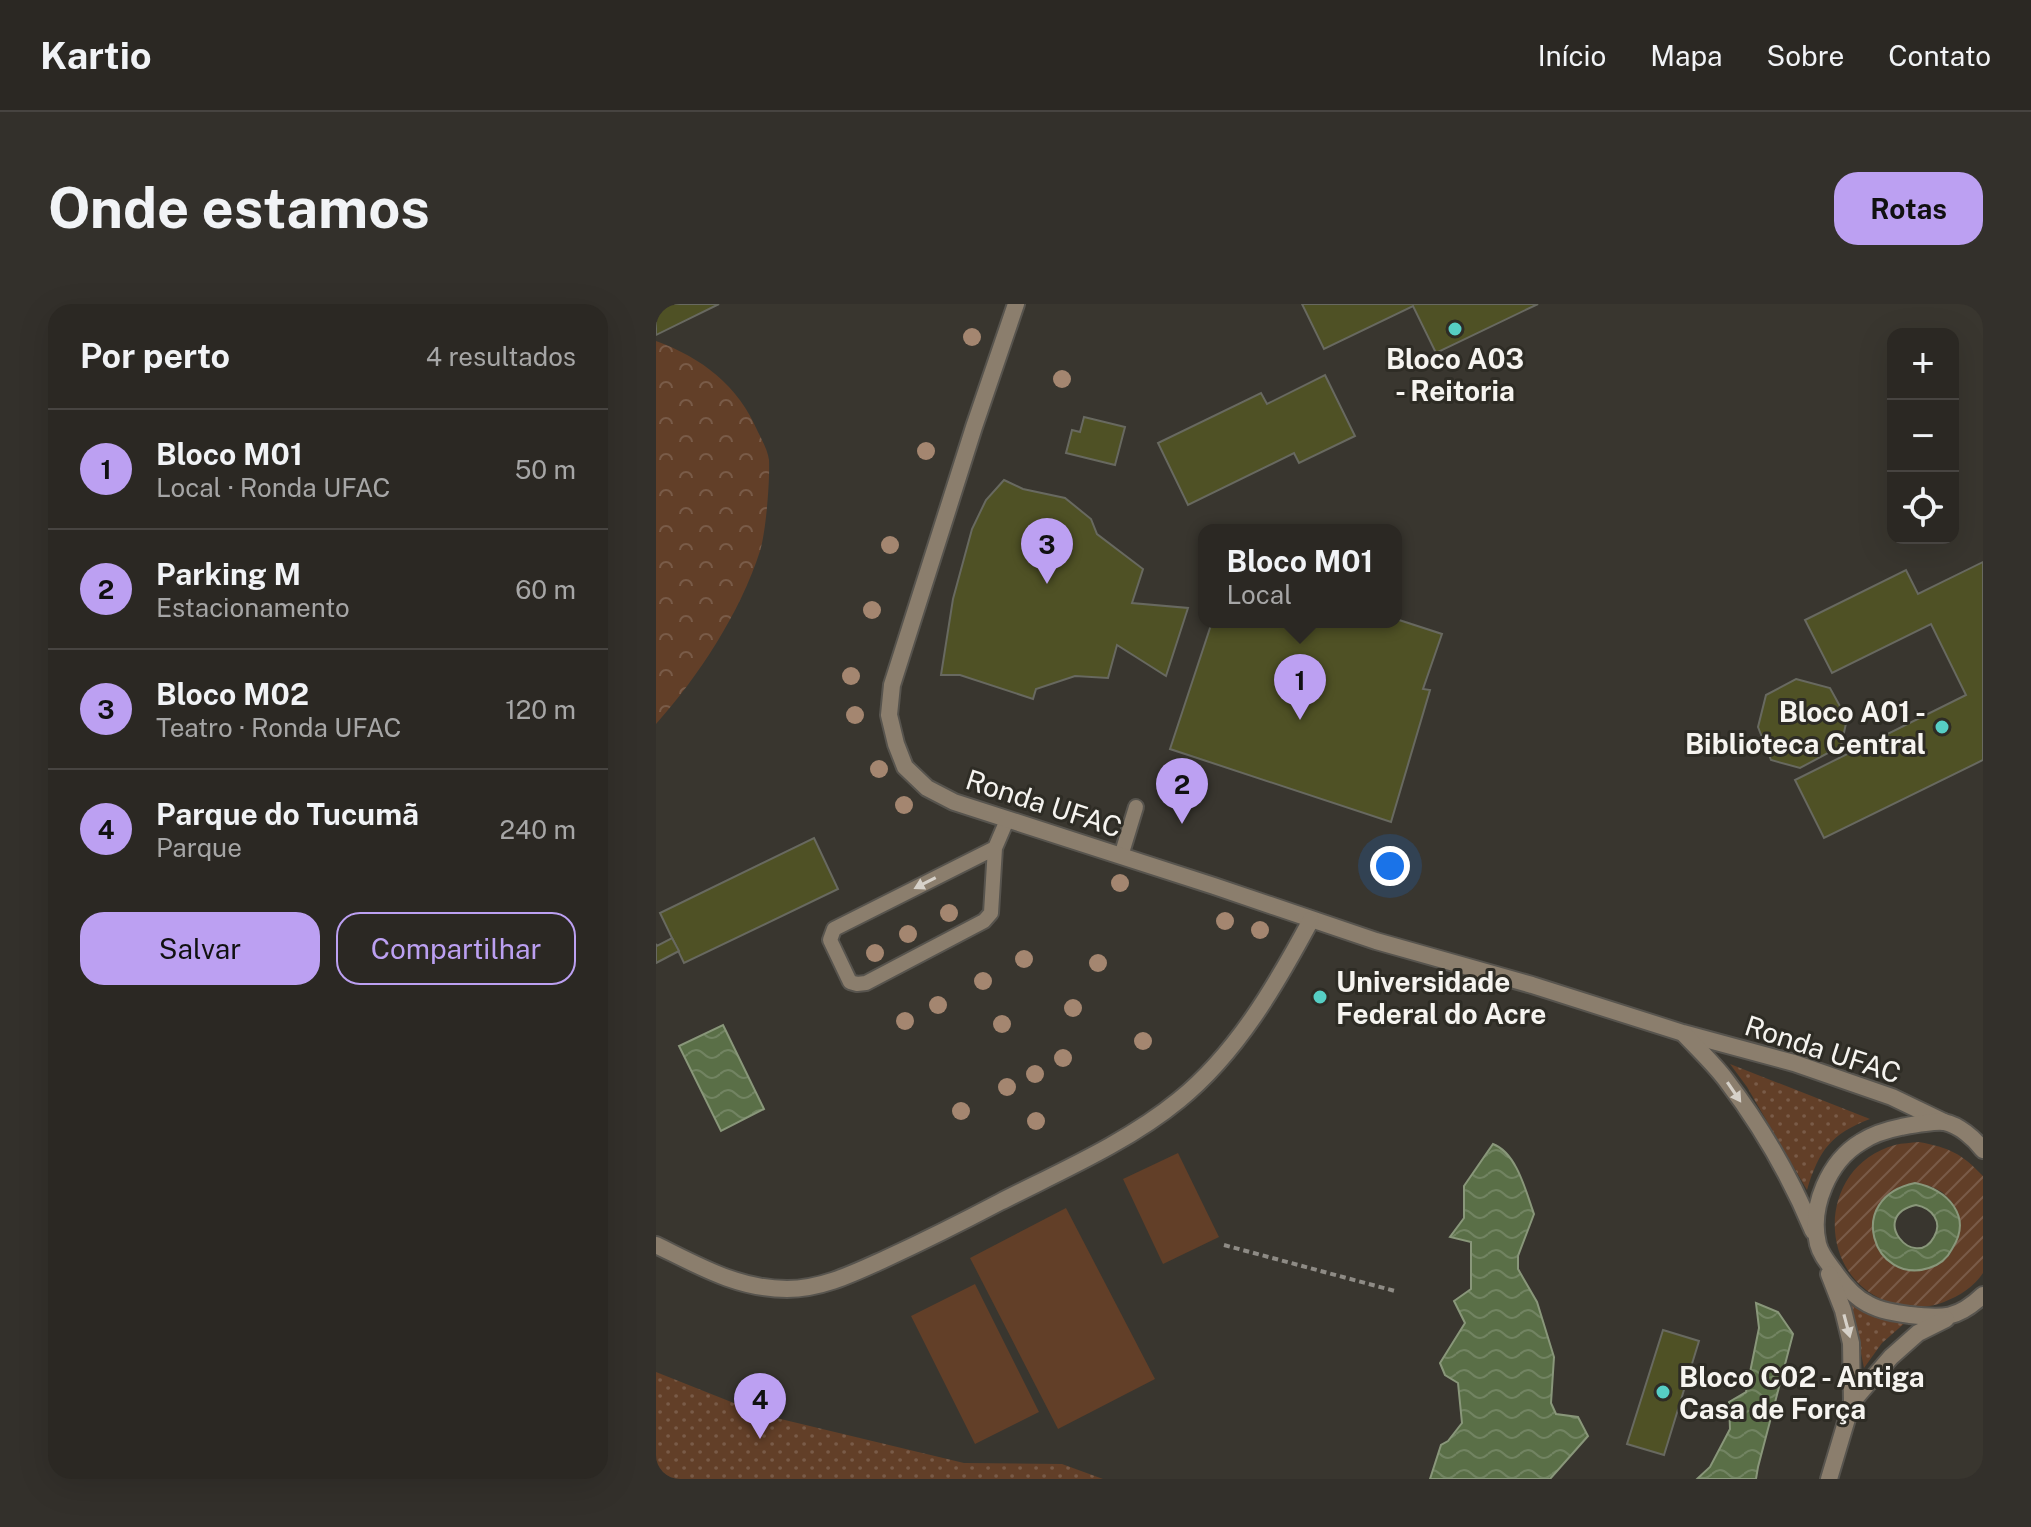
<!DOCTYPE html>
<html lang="pt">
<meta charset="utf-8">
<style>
body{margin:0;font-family:"Public Sans",sans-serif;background:#33302b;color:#f1f3f6}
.controls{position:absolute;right:24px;top:24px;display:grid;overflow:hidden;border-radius:16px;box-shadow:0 8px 32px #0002}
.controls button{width:72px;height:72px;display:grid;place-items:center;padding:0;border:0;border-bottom:2px solid #474441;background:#2b2823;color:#f1f3f6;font:40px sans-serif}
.you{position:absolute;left:734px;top:562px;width:28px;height:28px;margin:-20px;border:6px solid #fff;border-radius:50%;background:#1a73e8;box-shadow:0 0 0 12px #1a73e833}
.badge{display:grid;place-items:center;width:52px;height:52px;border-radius:50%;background:#bca0f2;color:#111;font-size:26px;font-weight:700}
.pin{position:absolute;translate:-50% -66px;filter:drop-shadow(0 2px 4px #0008)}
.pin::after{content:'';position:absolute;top:42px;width:28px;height:24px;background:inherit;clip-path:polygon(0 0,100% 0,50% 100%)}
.popup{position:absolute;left:542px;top:220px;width:204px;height:104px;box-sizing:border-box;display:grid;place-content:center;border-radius:16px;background:#2b2823;filter:drop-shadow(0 2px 6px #0005);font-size:26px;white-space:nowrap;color:#a6a6a6}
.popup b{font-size:30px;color:#f1f3f6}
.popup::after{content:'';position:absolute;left:50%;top:100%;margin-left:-16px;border:16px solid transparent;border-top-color:#2b2823}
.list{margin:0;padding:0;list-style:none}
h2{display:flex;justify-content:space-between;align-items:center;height:104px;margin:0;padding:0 32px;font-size:34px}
h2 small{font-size:26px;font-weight:400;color:#a6a6a6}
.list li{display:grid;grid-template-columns:52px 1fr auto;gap:24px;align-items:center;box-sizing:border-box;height:120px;padding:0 32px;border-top:2px solid #474441}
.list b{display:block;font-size:30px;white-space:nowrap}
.list p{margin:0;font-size:26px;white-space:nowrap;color:#a6a6a6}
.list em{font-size:26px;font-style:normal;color:#a6a6a6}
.actions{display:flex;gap:16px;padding:24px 32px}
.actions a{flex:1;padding:18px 0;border:2px solid #bca0f2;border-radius:24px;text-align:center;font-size:28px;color:#bca0f2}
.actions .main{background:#bca0f2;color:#111}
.icon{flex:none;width:44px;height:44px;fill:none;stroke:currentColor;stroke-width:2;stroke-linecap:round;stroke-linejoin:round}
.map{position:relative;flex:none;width:1327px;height:1175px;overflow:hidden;border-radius:24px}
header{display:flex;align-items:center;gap:48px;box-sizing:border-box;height:112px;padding:0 40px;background:#2b2823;border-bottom:2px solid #474441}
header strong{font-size:38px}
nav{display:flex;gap:44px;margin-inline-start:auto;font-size:28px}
.intro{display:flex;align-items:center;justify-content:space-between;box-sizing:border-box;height:192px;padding:0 48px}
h1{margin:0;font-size:56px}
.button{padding:20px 36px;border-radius:24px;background:#bca0f2;color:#111;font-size:28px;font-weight:700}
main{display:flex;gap:48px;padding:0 48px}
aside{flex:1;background:#2b2823;border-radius:24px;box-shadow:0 8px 32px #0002}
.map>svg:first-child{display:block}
.grass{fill:url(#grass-dots)}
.forest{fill:url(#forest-crowns)}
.garden{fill:url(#garden-furrows);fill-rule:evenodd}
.pitch{fill:#623f28}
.water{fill:url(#water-waves);stroke:#89977a;stroke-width:2;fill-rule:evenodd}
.building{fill:#4f5125;stroke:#686960;stroke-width:2}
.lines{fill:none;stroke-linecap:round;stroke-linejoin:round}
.lane-casing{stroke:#57544e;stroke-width:18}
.street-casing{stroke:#57544e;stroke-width:20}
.path{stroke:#8e8b85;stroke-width:4;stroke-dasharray:6 4;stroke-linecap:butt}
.lane{stroke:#8b7e6d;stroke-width:14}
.street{stroke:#8b7e6d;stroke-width:16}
.tree{fill:#a48670}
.oneway{fill:#d6d1c9}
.poi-dot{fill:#56cec4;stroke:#2e2c25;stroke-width:3}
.labels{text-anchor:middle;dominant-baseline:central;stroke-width:6;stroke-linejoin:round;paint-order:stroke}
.poi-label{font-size:28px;font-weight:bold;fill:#f6f4f0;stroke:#2e2c25;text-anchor:start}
.street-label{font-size:28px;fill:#f6f4f0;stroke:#2e2c25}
</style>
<header>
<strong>Kartio</strong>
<nav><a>Início</a><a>Mapa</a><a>Sobre</a><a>Contato</a></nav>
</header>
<div class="intro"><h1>Onde estamos</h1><a class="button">Rotas</a></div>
<main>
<aside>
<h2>Por perto<small>4 resultados</small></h2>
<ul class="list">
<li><span class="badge">1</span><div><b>Bloco M01</b><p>Local · Ronda UFAC</p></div><em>50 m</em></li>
<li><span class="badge">2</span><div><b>Parking M</b><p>Estacionamento</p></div><em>60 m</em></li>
<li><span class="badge">3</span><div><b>Bloco M02</b><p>Teatro · Ronda UFAC</p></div><em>120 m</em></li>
<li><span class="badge">4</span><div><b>Parque do Tucumã</b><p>Parque</p></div><em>240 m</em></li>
</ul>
<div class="actions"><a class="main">Salvar</a><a>Compartilhar</a></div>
</aside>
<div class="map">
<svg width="1327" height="1175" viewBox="0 0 1327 1175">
<defs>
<pattern id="grass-dots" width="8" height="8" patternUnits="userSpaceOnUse" patternTransform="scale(2)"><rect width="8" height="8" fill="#623f28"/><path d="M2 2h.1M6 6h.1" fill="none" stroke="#795b48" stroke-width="1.8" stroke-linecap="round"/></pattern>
<pattern id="forest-crowns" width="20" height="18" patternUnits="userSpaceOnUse" patternTransform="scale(2)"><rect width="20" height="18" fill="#623f28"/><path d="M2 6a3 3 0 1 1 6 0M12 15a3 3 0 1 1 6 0" fill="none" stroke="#795b48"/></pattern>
<pattern id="garden-furrows" width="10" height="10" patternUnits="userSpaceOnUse" patternTransform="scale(2)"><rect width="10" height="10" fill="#623f28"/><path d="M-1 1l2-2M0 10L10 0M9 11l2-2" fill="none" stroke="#795b48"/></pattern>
<pattern id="water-waves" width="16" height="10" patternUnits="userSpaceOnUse" patternTransform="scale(2)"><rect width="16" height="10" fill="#5a6f47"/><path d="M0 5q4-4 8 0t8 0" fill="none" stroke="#728462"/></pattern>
</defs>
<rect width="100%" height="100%" fill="#39362f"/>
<g class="grass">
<path d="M1074,760l140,55c-39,15 -51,31 -63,71l-60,-103z"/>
<polygon points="1193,991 1250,1018 1226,1039 1208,1064"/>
<polygon points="0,1068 108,1111 308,1159 406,1160 447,1175 0,1175"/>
</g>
<path class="forest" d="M0,37c46,17 82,44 102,91 4,8 10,19 11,28 1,20 -3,72 -9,91 -20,62 -61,125 -104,173z"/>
<path class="garden" d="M1263,838c31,6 42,11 64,34v97c-9,14 -24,23 -39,29 -15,6 -32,6 -48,2 -81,-20 -82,-137 -1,-159 7,-2 16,-2 24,-3zM1245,882h29l12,6 10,10 4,41 -7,13 -65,1 -5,-53 10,-11z"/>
<g class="pitch">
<polygon points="522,849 563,933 507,960 467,875"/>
<polygon points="410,904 499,1075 402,1125 314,954"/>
<polygon points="319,980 383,1108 319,1140 255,1012"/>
</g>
<g class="water">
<polygon points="67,721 108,805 65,827 23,742"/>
<path d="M837,840c24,9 33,48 41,70l-16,42v13l19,33 17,55 -3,46 5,11 22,3 10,19 -38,43h-120l11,-34 7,-4 14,-18 -4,-40 -13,-8 -5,-12 25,-40 -11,-22 17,-12v-47l-21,-5 14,-19v-32z"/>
<path d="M1259,879c33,6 58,34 37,66 -5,10 -13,16 -23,19 -55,18 -86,-70 -14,-85zM1260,901c16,3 27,17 18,32 -19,35 -67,-21 -18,-32z"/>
<polygon points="1100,999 1122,1008 1137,1030 1102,1163 1100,1175 1041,1175 1054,1163 1074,1125 1073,1098 1090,1088 1103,1024"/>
</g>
<g class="building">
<polygon points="0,0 63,0 0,31"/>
<polygon points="646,0 882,0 780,49 757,2 668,45"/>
<polygon points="669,71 699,132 643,159 638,149 532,201 502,139 605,89 611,100"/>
<polygon points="428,113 469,123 459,161 410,149 416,126 424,128"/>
<polygon points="348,176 367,185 409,194 435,215 441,230 487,265 476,299 532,304 510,372 461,341 452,374 419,372 380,385 377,395 304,371 285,371 297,295 316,225 330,196"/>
<polygon points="1327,258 1327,456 1168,534 1139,476 1310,391 1275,320 1176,369 1149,316 1250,266 1262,290"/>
<polygon points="740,315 786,330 767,385 774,386 735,518 514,445 556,318 740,318"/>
<polygon points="1140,375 1174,384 1191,415 1185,442 1144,464 1115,456 1102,423 1110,391"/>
<polygon points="158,534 182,585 28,659 4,609"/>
<polygon points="16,634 23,647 0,659 0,640 1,642"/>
<polygon points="1007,1026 1043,1037 1008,1151 971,1140"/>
</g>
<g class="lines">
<g class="lane-casing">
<g id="lane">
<polyline points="339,544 178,625 174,636 194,678 201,680 210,679 328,617 335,609 339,544 351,516"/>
<polyline points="465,552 480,503"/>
</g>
</g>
<g class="street-casing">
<g id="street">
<polyline points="360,0 318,123 236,381 233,411 240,440 249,463 271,484 298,498 558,582 720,637 876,681 1027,729 1138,759 1236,793 1288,818"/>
<path d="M1028,730c14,15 30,30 42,46 35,46 65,98 87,151"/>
<path d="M1327,846c-9,-12 -24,-25 -39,-28 -11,-1 -32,3 -43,5 -15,3 -28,7 -40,15 -32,19 -52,65 -43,102 3,12 12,21 19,31 8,11 19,23 31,29 13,7 28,9 42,11 33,4 48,4 73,-20"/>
<path d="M0,941c43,21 82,44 131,44 35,0 67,-16 98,-30 39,-18 77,-37 115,-57 59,-30 128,-60 179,-102 58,-47 97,-115 132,-180"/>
<polyline points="1196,1098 1235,1053 1262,1029 1290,1015"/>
<polyline points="1173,1175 1196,1098 1195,1039 1187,1006 1173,970"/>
</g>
</g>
<polyline class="path" points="568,941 739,987"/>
<use href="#lane" class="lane"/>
<use href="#street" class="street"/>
</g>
<g class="tree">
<circle cx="316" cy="33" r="9"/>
<circle cx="406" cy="75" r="9"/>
<circle cx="270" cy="147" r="9"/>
<circle cx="234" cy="241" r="9"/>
<circle cx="216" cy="306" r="9"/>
<circle cx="195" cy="372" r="9"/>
<circle cx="199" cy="411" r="9"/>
<circle cx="223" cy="465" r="9"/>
<circle cx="248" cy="501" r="9"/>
<circle cx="464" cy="579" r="9"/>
<circle cx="293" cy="609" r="9"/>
<circle cx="569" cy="617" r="9"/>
<circle cx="604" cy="626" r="9"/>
<circle cx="252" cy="630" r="9"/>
<circle cx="219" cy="649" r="9"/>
<circle cx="368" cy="655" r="9"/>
<circle cx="442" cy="659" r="9"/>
<circle cx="327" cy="677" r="9"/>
<circle cx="282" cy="701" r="9"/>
<circle cx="417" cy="704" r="9"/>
<circle cx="249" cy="717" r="9"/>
<circle cx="346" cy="720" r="9"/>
<circle cx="487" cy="737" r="9"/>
<circle cx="407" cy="754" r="9"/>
<circle cx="379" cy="770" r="9"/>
<circle cx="351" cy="783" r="9"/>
<circle cx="305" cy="807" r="9"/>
<circle cx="380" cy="817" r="9"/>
</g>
<defs><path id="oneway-solid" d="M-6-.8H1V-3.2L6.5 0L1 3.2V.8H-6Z" transform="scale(2)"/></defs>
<g class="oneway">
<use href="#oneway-solid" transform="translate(269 579) rotate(153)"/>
<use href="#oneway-solid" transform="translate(1078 788) rotate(56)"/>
<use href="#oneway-solid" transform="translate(1191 1022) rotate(75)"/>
</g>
<g class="poi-dot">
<circle cx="799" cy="25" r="8"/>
<circle cx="1286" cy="423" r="8"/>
<circle cx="664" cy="693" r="8"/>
<circle cx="1007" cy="1088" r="8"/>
</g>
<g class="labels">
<g class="poi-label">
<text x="799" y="54" text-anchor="middle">Bloco A03<tspan x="799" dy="32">- Reitoria</tspan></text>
<text x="1270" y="407" text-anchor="end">Bloco A01 -<tspan x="1270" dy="32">Biblioteca Central</tspan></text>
<text x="680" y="677">Universidade<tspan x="680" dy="32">Federal do Acre</tspan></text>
<text x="1023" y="1072">Bloco C02 - Antiga<tspan x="1023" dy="32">Casa de Força</tspan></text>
</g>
<g class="street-label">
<text transform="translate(388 499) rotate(18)">Ronda UFAC</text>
<text transform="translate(1167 745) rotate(18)">Ronda UFAC</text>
</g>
</g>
</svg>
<div class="controls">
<button>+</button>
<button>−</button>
<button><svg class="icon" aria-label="locate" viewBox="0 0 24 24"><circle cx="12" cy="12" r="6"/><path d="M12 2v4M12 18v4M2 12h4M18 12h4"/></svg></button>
</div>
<div class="you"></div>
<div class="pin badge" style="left:644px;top:416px">1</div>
<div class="popup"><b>Bloco M01</b>Local</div>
<div class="pin badge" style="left:526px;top:520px">2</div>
<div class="pin badge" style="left:391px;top:280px">3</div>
<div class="pin badge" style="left:104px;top:1135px">4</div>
</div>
</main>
